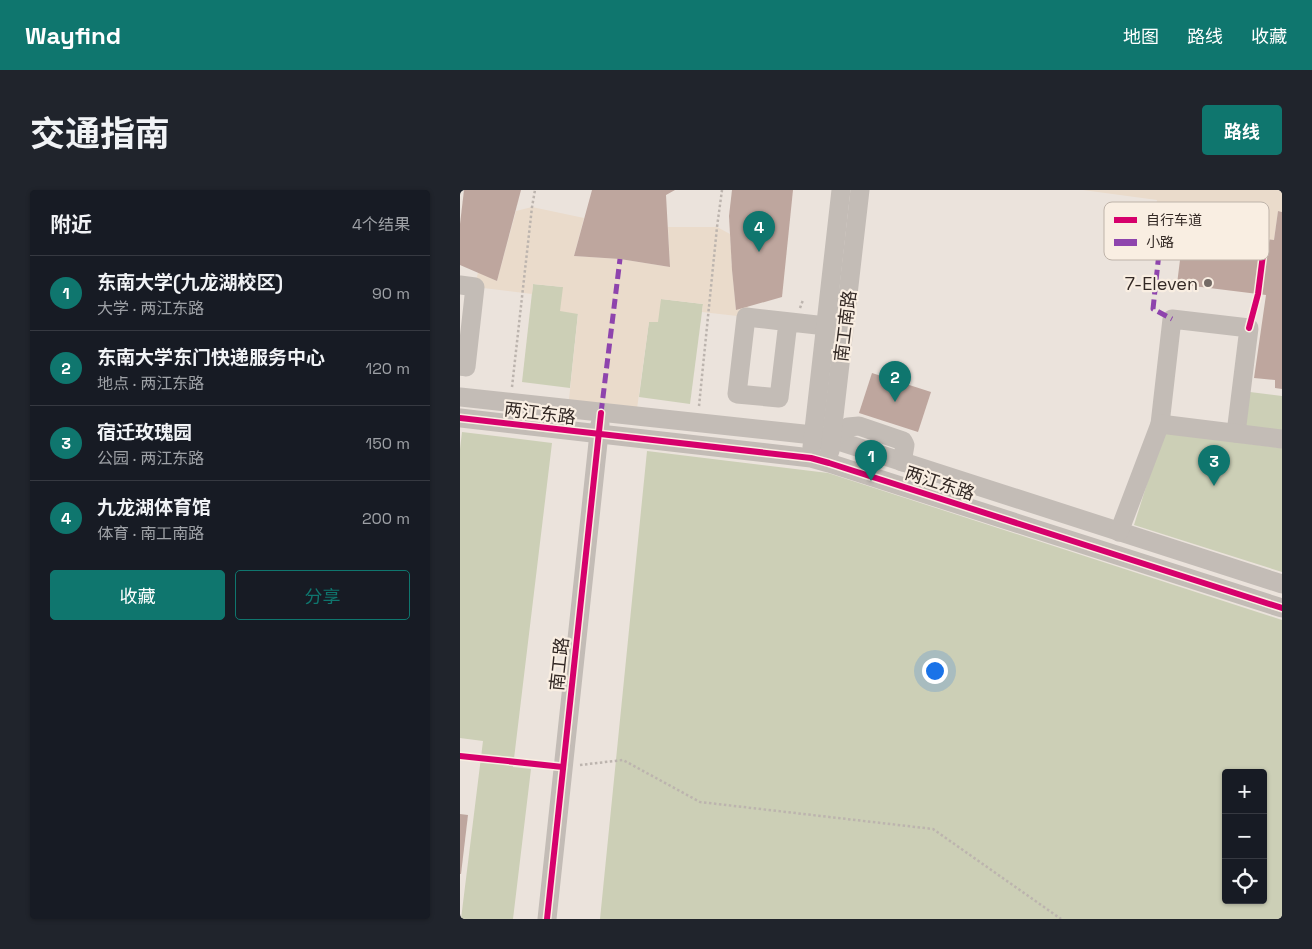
<!DOCTYPE html>
<html lang="zh">
<meta charset="utf-8">
<style>
body{margin:0;font-family:"Space Grotesk","Noto Sans SC",sans-serif;background:#20242c;color:#f1f3f6}
.controls{position:absolute;right:15px;bottom:15px;display:grid;overflow:hidden;border-radius:5px;box-shadow:0 1px 4px #0004}
.controls button{width:45px;height:45px;display:grid;place-items:center;padding:0;border:0;border-bottom:1px solid #363941;background:#171b24;color:#f1f3f6;font:25px sans-serif}
.you{position:absolute;left:474px;top:480px;width:18px;height:18px;margin:-12px;border:4px solid #fff;border-radius:50%;background:#1a73e8;box-shadow:0 0 0 8px #1a73e833}
.badge{display:grid;place-items:center;width:32px;height:32px;border-radius:50%;background:#0f766e;color:#fff;font-size:16px;font-weight:700}
.pin{position:absolute;translate:-50% -41px;filter:drop-shadow(0 1px 2px #0008)}
.pin::after{content:'';position:absolute;top:26px;width:18px;height:15px;background:inherit;clip-path:polygon(0 0,100% 0,50% 100%)}
.list{margin:0;padding:0;list-style:none}
h2{display:flex;justify-content:space-between;align-items:center;height:65px;margin:0;padding:0 20px;font-size:21px}
h2 small{font-size:16px;font-weight:400;color:#9ea1a6}
.list li{display:grid;grid-template-columns:32px 1fr auto;gap:15px;align-items:center;box-sizing:border-box;height:75px;padding:0 20px;border-top:1px solid #363941}
.list b{display:block;font-size:19px;white-space:nowrap}
.list p{margin:0;font-size:16px;white-space:nowrap;color:#9ea1a6}
.list em{font-size:16px;font-style:normal;color:#9ea1a6}
.actions{display:flex;gap:10px;padding:15px 20px}
.actions a{flex:1;padding:11px 0;border:1px solid #0f766e;border-radius:5px;text-align:center;font-size:18px;color:#0f766e}
.actions .main{background:#0f766e;color:#fff}
.icon{flex:none;width:28px;height:28px;fill:none;stroke:currentColor;stroke-width:2;stroke-linecap:round;stroke-linejoin:round}
.map{position:relative;flex:none;width:822px;height:729px;overflow:hidden;border-radius:5px}
header{display:flex;align-items:center;gap:30px;box-sizing:border-box;height:70px;padding:0 25px;background:#0f766e;color:#fff}
header strong{font-size:24px}
nav{display:flex;gap:28px;margin-inline-start:auto;font-size:18px}
.intro{display:flex;align-items:center;justify-content:space-between;box-sizing:border-box;height:120px;padding:0 30px}
h1{margin:0;font-size:35px}
.button{padding:12px 22px;border-radius:5px;background:#0f766e;color:#fff;font-size:18px;font-weight:700}
main{display:flex;gap:30px;padding:0 30px}
aside{flex:1;background:#171b24;border-radius:5px;box-shadow:0 1px 4px #0004}
.map>svg:first-child{display:block}
.green{fill:#cccfb6;fill-rule:evenodd}
.plaza{fill:#eadbcb}
.building{fill:#bea69e}
.lines{fill:none;stroke-linecap:round;stroke-linejoin:round}
.path{stroke:#bcb4ae;stroke-width:2.5;stroke-dasharray:2.5 2.5;stroke-linecap:butt}
.minor{stroke:#c3bcb6;stroke-width:19}
.quiet{stroke:#8e44ad;stroke-width:5;stroke-dasharray:10 5;stroke-linecap:butt}
.cycleway-casing{stroke:#f9eee2;stroke-width:9}
.cycleway{stroke:#d6006c;stroke-width:6}
.poi-dot{fill:#736a65;stroke:#f9eee2;stroke-width:2}
.labels{text-anchor:middle;dominant-baseline:central;stroke-width:4.5;stroke-linejoin:round;paint-order:stroke}
.poi-label{font-size:18px;fill:#332925;stroke:#f9eee2;text-anchor:end}
.street-label{font-size:18px;fill:#332925;stroke:#f9eee2}
.key{fill:#f9eee2;stroke:#beb3a9;stroke-width:1}
.key-label{font-size:14px;fill:#332925}
</style>
<header>
<strong>Wayfind</strong>
<nav><a>地图</a><a>路线</a><a>收藏</a></nav>
</header>
<div class="intro"><h1>交通指南</h1><a class="button">路线</a></div>
<main>
<aside>
<h2>附近<small>4个结果</small></h2>
<ul class="list">
<li><span class="badge">1</span><div><b>东南大学(九龙湖校区)</b><p>大学 · 两江东路</p></div><em>90 m</em></li>
<li><span class="badge">2</span><div><b>东南大学东门快递服务中心</b><p>地点 · 两江东路</p></div><em>120 m</em></li>
<li><span class="badge">3</span><div><b>宿迁玫瑰园</b><p>公园 · 两江东路</p></div><em>150 m</em></li>
<li><span class="badge">4</span><div><b>九龙湖体育馆</b><p>体育 · 南工南路</p></div><em>200 m</em></li>
</ul>
<div class="actions"><a class="main">收藏</a><a>分享</a></div>
</aside>
<div class="map">
<svg width="822" height="729" viewBox="0 0 822 729">
<rect width="100%" height="100%" fill="#ebe3dc"/>
<g class="green">
<polygon points="73,94 103,97 118,123 110,198 62,192"/>
<polygon points="201,109 243,114 230,214 179,207 189,131"/>
<polygon points="790,202 822,206 822,244 785,239"/>
<polygon points="2,242 92,253 53,577 71,579 53,729 1,729 23,551 0,548 0,259"/>
<polygon points="703,243 822,258 822,382 674,335"/>
<path d="M187,261l181,22 454,147v299h-682zM766,583h37v127h-37z"/>
</g>
<g class="plaza">
<polygon points="623,0 822,0 822,22 818,21 814,50 694,34 697,10"/>
<polygon points="72,17 124,28 114,66 160,69 210,77 208,37 257,37 270,44 272,80 276,120 288,116 286,127 242,122 243,114 201,109 198,132 189,132 176,226 108,219 118,124 100,121 103,97 73,94 72,104 15,97 18,82 37,91 56,21"/>
</g>
<g class="building">
<polygon points="4,0 61,0 37,91 0,75 0,34"/>
<polygon points="132,0 215,0 206,5 210,77 160,69 114,66"/>
<polygon points="272,0 333,0 322,107 276,120 272,80 269,26"/>
<polygon points="818,21 822,22 822,199 815,198 815,190 794,188 806,105 717,94 724,38 814,50"/>
<polygon points="412,183 471,202 458,242 399,223"/>
<polygon points="0,624 8,625 1,684 0,684"/>
</g>
<g class="lines">
<g class="path">
<polyline points="340,118 343,110"/>
<polyline points="52,197 72,17 75,0"/>
<polyline points="239,216 257,37 262,0"/>
<polyline points="120,575 163,570 240,612 473,639 601,729"/>
</g>
<g class="minor">
<polyline points="0,95 15,97 6,177 0,176"/>
<path d="M328,132l-9,76 -42,-4 9,-77c27,3 53,6 80,9"/>
<polyline points="0,207 353,245 372,249 822,394"/>
<polyline points="0,228 351,268 369,273 822,418"/>
<polyline points="700,234 712,129 789,138 776,243"/>
<polyline points="372,249 388,237 399,236 443,251 445,255 442,272"/>
<polyline points="352,257 381,0"/>
<polyline points="370,261 400,0"/>
<polyline points="659,342 700,234 822,249"/>
<polyline points="87,729 140,234"/>
</g>
<g class="quiet">
<polyline points="702,35 693,119 712,129"/>
<polyline points="141,223 160,69"/>
</g>
<g class="cycleway-casing">
<g id="cycleway">
<polyline points="789,138 798,104 805,49"/>
<polyline points="0,228 351,268 369,273 822,418"/>
<polyline points="0,566 103,577"/>
<polyline points="87,729 141,223"/>
</g>
</g>
<use href="#cycleway" class="cycleway"/>
</g>
<circle class="poi-dot" cx="748" cy="93" r="5"/>
<g class="labels">
<g class="poi-label">
<text x="738" y="93">7-Eleven</text>
</g>
<g class="street-label">
<text transform="translate(385 136) rotate(-83)">南工南路</text>
<text transform="translate(80 223) rotate(7)">两江东路</text>
<text transform="translate(480 293) rotate(18)">两江东路</text>
<text transform="translate(99 474) rotate(-84)">南工路</text>
</g>
</g>
<rect x="644" y="12" width="165" height="58" rx="8" class="key"/>
<rect x="654" y="27" width="23" height="6" fill="#d6006c"/>
<rect x="654" y="49" width="23" height="7" fill="#8e44ad"/>
<g class="key-label">
<text x="686" y="35">自行车道</text>
<text x="686" y="57">小路</text>
</g>
</svg>
<div class="controls">
<button>+</button>
<button>−</button>
<button><svg class="icon" aria-label="locate" viewBox="0 0 24 24"><circle cx="12" cy="12" r="6"/><path d="M12 2v4M12 18v4M2 12h4M18 12h4"/></svg></button>
</div>
<div class="you"></div>
<div class="pin badge" style="left:411px;top:291px">1</div>
<div class="pin badge" style="left:435px;top:212px">2</div>
<div class="pin badge" style="left:754px;top:296px">3</div>
<div class="pin badge" style="left:299px;top:62px">4</div>
</div>
</main>
